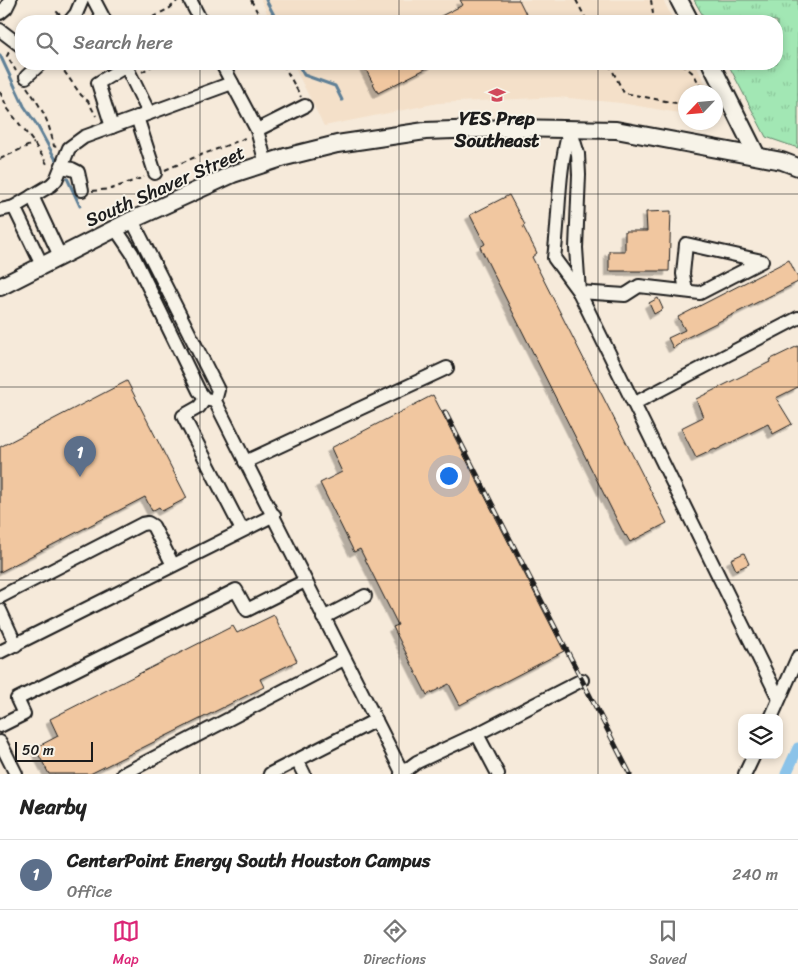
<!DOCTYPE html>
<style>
body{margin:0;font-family:Sriracha,sans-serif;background:#f6f6f6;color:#222}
.controls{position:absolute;right:15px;bottom:15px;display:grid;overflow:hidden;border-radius:10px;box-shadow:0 2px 8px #0003}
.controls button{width:45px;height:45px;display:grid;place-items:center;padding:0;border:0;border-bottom:1px solid #e0e0e0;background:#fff;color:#222;font:25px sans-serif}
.compass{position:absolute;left:678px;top:85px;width:45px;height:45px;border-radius:50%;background:#fff;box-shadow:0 2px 8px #0003;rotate:244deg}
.scale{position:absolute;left:15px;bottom:12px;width:78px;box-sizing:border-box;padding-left:5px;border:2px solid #1c1c1c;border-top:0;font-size:14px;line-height:18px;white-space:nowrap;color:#1c1c1c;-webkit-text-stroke:4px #f7f3e8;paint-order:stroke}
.you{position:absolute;left:448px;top:475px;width:18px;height:18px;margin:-12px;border:4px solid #fff;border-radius:50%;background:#1a73e8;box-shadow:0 0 0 8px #1a73e833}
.badge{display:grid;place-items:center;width:32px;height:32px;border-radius:50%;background:#db2777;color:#fff;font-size:16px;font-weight:700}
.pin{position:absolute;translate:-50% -41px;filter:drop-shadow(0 1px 2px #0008)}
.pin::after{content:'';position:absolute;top:26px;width:18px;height:15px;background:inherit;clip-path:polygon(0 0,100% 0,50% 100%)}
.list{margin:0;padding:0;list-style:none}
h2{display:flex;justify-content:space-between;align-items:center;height:65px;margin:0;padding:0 20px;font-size:21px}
h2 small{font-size:16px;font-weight:400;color:#767676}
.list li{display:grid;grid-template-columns:32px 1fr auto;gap:15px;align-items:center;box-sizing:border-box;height:70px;padding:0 20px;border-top:1px solid #e0e0e0}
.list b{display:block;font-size:19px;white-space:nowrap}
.list p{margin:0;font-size:16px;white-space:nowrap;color:#767676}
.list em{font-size:16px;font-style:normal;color:#767676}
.icon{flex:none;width:28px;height:28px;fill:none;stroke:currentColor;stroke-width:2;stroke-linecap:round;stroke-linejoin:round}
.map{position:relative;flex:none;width:798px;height:774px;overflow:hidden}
.search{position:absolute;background:#fff;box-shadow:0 2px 8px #0003;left:15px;right:15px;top:15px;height:55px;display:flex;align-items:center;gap:12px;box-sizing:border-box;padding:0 18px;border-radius:20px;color:#767676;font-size:19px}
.sheet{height:135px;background:#fff}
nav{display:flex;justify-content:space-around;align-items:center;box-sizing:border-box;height:70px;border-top:1px solid #e0e0e0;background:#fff;font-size:14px;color:#767676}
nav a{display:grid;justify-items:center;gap:2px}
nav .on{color:#db2777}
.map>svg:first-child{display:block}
.built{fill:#f4e0c9}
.grass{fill:url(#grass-tufts);stroke:#5f8268}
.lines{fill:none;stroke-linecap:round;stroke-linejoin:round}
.stream{stroke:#5f8097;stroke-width:3}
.canal{stroke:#8bc3e9;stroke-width:11}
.building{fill:#f1c7a0;stroke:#1c1c1c;filter:url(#shadow)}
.minor-casing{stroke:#1c1c1c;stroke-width:16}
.major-casing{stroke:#1c1c1c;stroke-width:20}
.path{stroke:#1c1c1c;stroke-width:2;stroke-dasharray:5 4;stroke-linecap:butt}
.minor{stroke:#f7f3e8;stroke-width:12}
.major{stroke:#f7f3e8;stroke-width:16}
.rail-casing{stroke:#1c1c1c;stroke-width:5}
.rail{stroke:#f7f3e8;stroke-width:3;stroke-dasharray:9;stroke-linecap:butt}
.grid{fill:none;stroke:#1c1c1c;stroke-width:1;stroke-opacity:0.55}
.labels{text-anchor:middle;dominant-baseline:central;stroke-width:4;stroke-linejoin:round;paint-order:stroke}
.poi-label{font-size:19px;font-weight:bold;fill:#1c1c1c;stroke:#f7f3e8}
.street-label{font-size:19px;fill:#1c1c1c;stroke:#f7f3e8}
</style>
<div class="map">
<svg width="798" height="774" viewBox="0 0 798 774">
<defs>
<pattern id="grass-tufts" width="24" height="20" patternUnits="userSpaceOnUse" patternTransform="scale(1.25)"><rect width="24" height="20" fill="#a2e7b4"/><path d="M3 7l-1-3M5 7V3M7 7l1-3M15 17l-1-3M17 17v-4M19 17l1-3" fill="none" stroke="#8bc69a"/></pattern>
<filter id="shadow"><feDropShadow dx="-4.5" dy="4.5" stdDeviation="0" flood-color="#0004"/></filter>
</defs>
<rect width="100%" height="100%" fill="#f6eada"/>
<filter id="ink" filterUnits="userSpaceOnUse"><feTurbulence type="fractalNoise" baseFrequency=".02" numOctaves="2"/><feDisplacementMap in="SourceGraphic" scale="10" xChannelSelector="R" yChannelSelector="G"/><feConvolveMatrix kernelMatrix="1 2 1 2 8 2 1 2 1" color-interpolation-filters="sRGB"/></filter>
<g filter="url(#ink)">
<g class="built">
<polygon points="261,0 663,0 674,21 271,21"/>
<polygon points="293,64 695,64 710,92 686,92 685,114 621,103 558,97 438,103 324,126"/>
</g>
<polygon class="grass" points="694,0 798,0 798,148 766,137 728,64 777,64 777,21 706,21"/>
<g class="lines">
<g class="stream">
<polyline points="266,0 277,21"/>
<polyline points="0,55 24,106 37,125 56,160"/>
<polyline points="298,64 304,75 335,86 342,100"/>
<polyline points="67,178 80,206"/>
</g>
<polyline class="canal" points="786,774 798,748"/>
</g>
<g class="building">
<polygon points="460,0 519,0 528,18 520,21 431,21 463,5"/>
<polygon points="363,64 435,64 378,93"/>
<polygon points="509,195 525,225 523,226 537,253 532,257 667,523 630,542 626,535 625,536 480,247 485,244 470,215"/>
<polygon points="671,211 669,271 609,271 609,251 625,251 625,231 647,231 646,212"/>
<polygon points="789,260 798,278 798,282 680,341 681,343 673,348 668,338 685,330 678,317"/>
<polygon points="658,298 663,309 654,314 649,303"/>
<polygon points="798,346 798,387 776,398 792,424 773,434 768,424 716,450 715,449 696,458 681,428 703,417 696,399 770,362 769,360"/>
<polygon points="127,381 187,498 162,511 159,507 152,511 145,497 0,572 0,447"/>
<polygon points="433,395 564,651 460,705 449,684 427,695 393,627 398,625 360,549 354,552 320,483 342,472 331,448"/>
<polygon points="744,553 749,564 736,570 731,559"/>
<polygon points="274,615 297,661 260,679 264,687 90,774 49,774 35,748 58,736 50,719 233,626 237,633"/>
</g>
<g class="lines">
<g class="minor-casing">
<g id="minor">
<polyline points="94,0 105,21"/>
<polyline points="190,0 201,21"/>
<polyline points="0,13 6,8 10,0"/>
<polyline points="70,21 76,14 82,0"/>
<polyline points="0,30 21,46"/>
<polyline points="125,64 149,113"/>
<polyline points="222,64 257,130 266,164"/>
<polyline points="26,77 40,64"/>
<polyline points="137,117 155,173"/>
<polyline points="112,127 98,83 126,66"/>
<path d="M570,128c-13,44 -10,85 -16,130l25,34 200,407"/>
<polyline points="570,128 578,154 579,175 576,248 579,292"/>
<polyline points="257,130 305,106"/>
<polyline points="62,167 72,169 78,172 82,190"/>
<polyline points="32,196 60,256"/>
<polyline points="14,207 42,265"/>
<polyline points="0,210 14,207 51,185 56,180 69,148 84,137 232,83"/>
<polyline points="132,220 218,390 215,401 217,405 403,774"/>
<polyline points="115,228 132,253 199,391 205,399 215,401"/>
<polyline points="579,292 625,295 639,286 700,293 762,261 686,244 683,274 686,291"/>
<polyline points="205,399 199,407 183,416 242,530"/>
<polyline points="635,403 798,318"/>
<polyline points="245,462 447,368"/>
<polyline points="0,597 142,524 148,523 153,526 173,565"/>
<polyline points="0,610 16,645"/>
<polyline points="323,618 365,596"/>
<polyline points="0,652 274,515"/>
<polyline points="771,718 798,657"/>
<polyline points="0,726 24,714 17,699 236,590 247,610 305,581"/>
<polyline points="477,734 582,680"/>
<polyline points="0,742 16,774"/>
<polyline points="297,760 304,774"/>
<polyline points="123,774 344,659"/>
<polyline points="270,774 376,720"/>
<polyline points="401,774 417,762 477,734 498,774"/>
<polyline points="745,774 754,755"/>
</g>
</g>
<g class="major-casing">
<g id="major">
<polyline points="679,0 690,21"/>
<polyline points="711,64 757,156"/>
<polyline points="0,287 132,220 233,174 285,157 337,144 425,131 511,128 616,130 782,161 798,167"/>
</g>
</g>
<g class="path">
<polyline points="251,0 262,21"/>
<polyline points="576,0 587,21"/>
<polyline points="651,0 654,21"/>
<polyline points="53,21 57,12 61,16"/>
<polyline points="145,21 170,8 178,0"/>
<polyline points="9,52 7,56 16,71"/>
<polyline points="59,64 81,95 88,101 96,116"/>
<polyline points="283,64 301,97"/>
<polyline points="609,64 624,93 686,105"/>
<polyline points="682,64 694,74 703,92"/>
<polyline points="142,72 155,64"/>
<path d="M27,87c16,23 21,32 27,59l2,1"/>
<polyline points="0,92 8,109 34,143 49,167"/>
<polyline points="0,159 34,143"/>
<polyline points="165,170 193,158 241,140 246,137"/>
<polyline points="92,191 111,189 144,177"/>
</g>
<use href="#minor" class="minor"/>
<use href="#major" class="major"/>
<g class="rail-casing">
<polyline id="rail" points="445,412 630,774"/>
</g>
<use href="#rail" class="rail"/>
</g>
</g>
<path class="grid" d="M200,0v21M399,0v21M598,0v21M200,64v710M399,64v710M598,64v710M0,194h798M0,387h798M0,580h798"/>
<defs>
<g id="school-bare" transform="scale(1.35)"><path d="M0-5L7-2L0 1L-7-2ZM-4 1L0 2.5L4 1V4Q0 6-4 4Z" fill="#d1495b" stroke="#f7f3e8" stroke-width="2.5" paint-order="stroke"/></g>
</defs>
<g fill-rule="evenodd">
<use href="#school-bare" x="497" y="95"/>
</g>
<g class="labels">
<g class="poi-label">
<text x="497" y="118">YES Prep<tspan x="497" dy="22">Southeast</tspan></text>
</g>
<g class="street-label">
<text transform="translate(165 186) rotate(-24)">South Shaver Street</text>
</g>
</g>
</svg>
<div class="controls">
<button><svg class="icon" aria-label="layers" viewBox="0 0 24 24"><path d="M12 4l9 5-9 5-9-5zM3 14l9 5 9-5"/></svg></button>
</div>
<svg class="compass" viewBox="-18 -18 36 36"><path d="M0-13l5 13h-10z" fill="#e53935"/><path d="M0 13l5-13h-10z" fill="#767676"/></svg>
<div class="scale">50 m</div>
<div class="you"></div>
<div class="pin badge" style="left:80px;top:477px;background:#5c6f8a">1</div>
<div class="search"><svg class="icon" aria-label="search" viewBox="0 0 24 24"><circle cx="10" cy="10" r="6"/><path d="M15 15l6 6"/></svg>Search here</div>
</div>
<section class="sheet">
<h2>Nearby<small></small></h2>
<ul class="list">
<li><span class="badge" style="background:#5c6f8a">1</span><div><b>CenterPoint Energy South Houston Campus</b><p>Office</p></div><em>240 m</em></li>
</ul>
</section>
<nav>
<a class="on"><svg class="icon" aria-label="map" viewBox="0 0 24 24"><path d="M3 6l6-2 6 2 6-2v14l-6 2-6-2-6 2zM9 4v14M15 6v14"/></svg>Map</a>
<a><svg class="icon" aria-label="directions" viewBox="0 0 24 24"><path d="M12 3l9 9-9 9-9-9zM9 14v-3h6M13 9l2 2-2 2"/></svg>Directions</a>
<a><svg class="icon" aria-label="saved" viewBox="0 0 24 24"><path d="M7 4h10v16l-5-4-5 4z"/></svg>Saved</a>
</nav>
